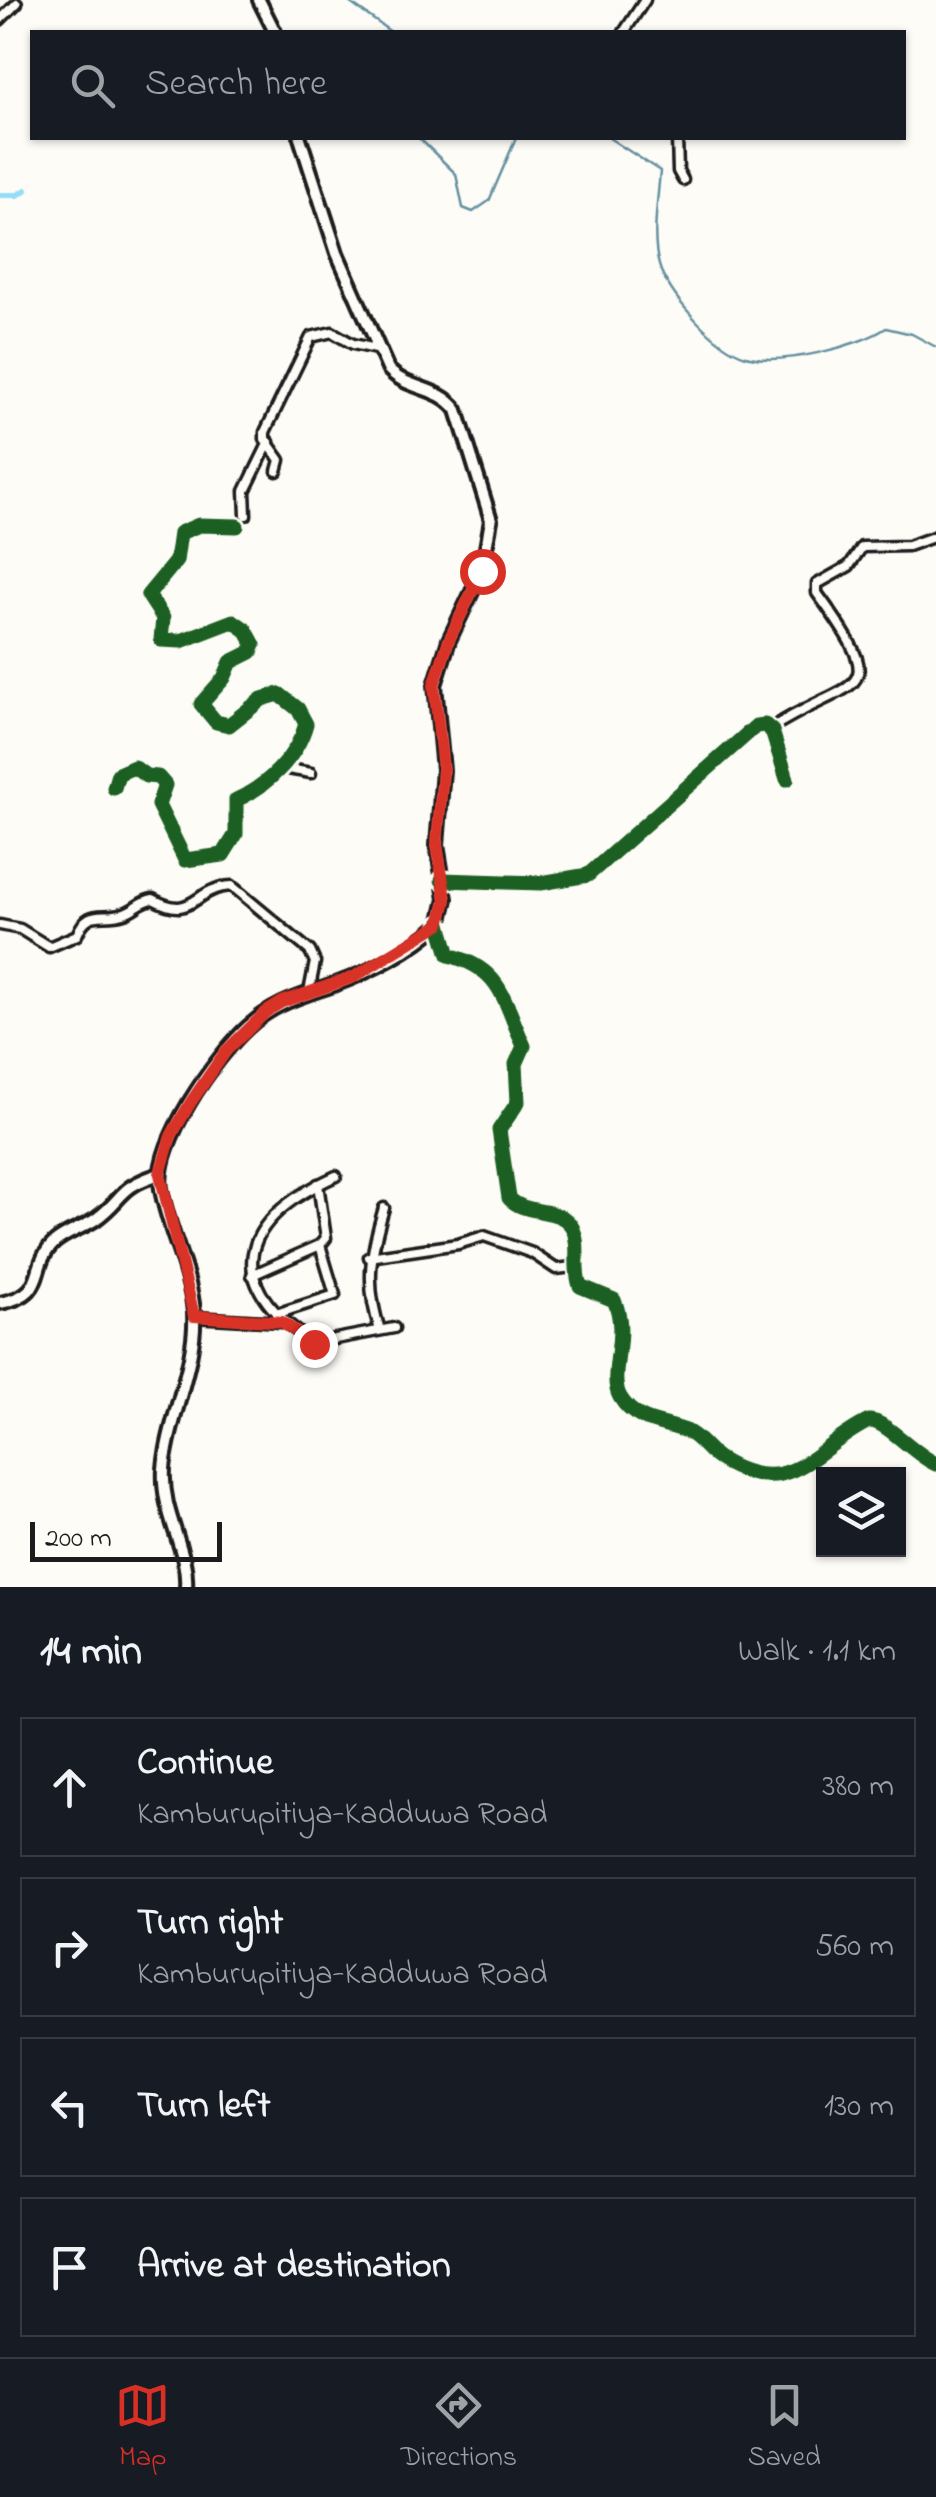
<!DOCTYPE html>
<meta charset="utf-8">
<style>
body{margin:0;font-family:"Indie Flower",sans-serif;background:#242831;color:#f1f3f6}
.controls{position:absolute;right:30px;bottom:30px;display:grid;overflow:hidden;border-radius:0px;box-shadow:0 2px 8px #0004}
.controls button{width:90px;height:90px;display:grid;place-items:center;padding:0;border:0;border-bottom:2px solid #363941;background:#171b24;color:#f1f3f6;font:50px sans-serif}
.scale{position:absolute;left:30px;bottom:25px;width:192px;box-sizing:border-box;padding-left:10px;border:5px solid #1c1c1c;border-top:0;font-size:28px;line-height:35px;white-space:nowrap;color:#1c1c1c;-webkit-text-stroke:8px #fdfcf7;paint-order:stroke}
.stop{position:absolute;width:30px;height:30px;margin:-22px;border:8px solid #d93025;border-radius:50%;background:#fff}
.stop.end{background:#d93025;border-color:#fff;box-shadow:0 2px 10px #0008}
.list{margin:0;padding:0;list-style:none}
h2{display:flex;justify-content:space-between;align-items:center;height:130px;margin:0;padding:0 40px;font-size:42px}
h2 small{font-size:32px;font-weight:400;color:#9ea1a6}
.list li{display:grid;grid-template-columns:65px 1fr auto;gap:30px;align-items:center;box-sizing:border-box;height:140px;margin:0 20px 20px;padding:0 20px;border:2px solid #363941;border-radius:0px}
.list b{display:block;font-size:38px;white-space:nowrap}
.list p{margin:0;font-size:32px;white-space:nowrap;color:#9ea1a6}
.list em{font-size:32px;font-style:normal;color:#9ea1a6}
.icon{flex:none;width:55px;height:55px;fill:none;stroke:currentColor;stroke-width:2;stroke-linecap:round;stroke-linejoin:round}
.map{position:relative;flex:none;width:936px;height:1587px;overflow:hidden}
.search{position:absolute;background:#171b24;box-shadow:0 2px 8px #0004;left:30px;right:30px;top:30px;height:110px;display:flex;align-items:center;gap:25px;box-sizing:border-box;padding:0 35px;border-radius:0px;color:#9ea1a6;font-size:38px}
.sheet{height:770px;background:#171b24}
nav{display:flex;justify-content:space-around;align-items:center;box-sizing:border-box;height:140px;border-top:2px solid #363941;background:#171b24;font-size:28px;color:#9ea1a6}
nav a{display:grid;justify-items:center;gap:5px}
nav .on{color:#d93025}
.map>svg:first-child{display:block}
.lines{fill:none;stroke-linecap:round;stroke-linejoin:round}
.stream{stroke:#65909f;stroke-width:2.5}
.canal{stroke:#95ddf7;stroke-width:6}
.street-casing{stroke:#1c1c1c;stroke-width:15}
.secondary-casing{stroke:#1c1c1c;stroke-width:18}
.street{stroke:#fdfcf7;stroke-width:8}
.secondary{stroke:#fdfcf7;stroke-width:10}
.cycleway-casing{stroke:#fdfcf7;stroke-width:21}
.cycleway{stroke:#1b5e20;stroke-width:15}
.route{stroke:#d93025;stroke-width:12}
</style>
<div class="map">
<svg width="936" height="1587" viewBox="0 0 936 1587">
<rect width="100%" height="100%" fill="#fdfcf7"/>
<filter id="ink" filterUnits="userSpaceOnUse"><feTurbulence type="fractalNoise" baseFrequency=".01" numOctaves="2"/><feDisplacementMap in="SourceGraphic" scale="20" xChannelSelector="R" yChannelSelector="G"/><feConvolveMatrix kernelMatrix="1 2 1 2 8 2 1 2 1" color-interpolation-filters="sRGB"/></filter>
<g filter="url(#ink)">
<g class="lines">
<g class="stream">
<polyline points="346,0 391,32"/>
<polyline points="419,138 456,174 463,208 473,212 489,201 516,138"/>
<path d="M609,138l51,33c-2,29 -10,72 1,100 13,29 54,76 85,85 34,10 112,-9 140,-28l26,6 24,13"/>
</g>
<polyline class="canal" points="0,195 18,195 26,190"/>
<g class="street-casing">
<g id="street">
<polyline points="0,20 17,3"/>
<polyline points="624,32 645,0"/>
<polyline points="677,138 678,171 683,180"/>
<polyline points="277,471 280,460 265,439 265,432 311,337 332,332 353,344 376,349"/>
<polyline points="246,515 245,491 269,442"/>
<path d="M770,729c83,-54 126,-28 47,-136v-9l32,-18 13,-19 46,-1 28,-10"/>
<polyline points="282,768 311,773"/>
<path d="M114,788l4,-14 16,-7 12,9 12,1 7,8 -7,20 27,55 38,-5 13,-21v-34c31,-14 61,-43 70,-76l-8,-15 -19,-15 -17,5 -33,26 -13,-3 -15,-18 23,-26 7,-16 20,-10 3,-7 -8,-15 -13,-9 -52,20 -20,-1 2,-22 -15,-23 28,-34 4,-28 19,-8 38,1"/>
<polyline points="442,880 541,883 588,875 756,726 765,725 772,731 787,779"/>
<path d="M440,924l9,31c54,15 53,43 75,91l-8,18 2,38 -19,28 10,68c17,19 53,7 64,31 8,17 0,38 7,57l34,14c16,35 -7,74 6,97 15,26 42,25 66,34 14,6 22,22 35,29 70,42 92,-12 148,-39 17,-1 44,33 67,43"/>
<path d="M0,925l20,4 29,18 28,-12c11,-28 24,-15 47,-22 11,-3 16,-12 29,-14 42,23 39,-11 79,-13l78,65 5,11 -6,30"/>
<path d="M336,1176c-97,44 -117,105 -22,167l80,-15"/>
<polyline points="369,1257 458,1244 484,1236 532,1253 556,1269 573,1267"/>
<polyline points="252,1275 320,1245 326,1238 318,1184"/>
<polyline points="276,1314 335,1295 320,1245"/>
<polyline points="194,1317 282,1322"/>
<path d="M380,1330c-15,-45 -10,-76 4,-122"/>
</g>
</g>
<g class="secondary-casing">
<g id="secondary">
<polyline points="259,0 275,32"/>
<path d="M0,1303c50,-9 28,-36 54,-60 12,-11 29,-15 42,-24 29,-21 21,-32 64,-45"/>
<path d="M186,1587c3,-38 -25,-72 -22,-118 4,-49 33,-107 30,-156 -3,-42 -26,-82 -33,-124 -8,-45 55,-133 87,-162 27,-25 55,-31 88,-43 36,-13 76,-34 104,-60l6,-25 -9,-54 6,-75 -8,-85 14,-45 33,-69 9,-51 -34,-110c-19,-25 -49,-19 -69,-41l-51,-116 -37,-115"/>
</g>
</g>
<use href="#street" class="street"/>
<use href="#secondary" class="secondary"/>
<g class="cycleway-casing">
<g id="cycleway">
<path d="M114,788l4,-14 16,-7 12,9 12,1 7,8 -7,20 27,55 38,-5 13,-21v-34c31,-14 61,-43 70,-76l-8,-15 -19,-15 -17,5 -33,26 -13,-3 -15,-18 23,-26 7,-16 20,-10 3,-7 -8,-15 -13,-9 -52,20 -20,-1 2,-22 -15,-23 28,-34 4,-28 19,-8 38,1"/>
<polyline points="442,880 541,883 588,875 756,726 765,725 772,731 787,779"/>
<path d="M440,924l9,31c54,15 53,43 75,91l-8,18 2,38 -19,28 10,68c17,19 53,7 64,31 8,17 0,38 7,57l34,14c16,35 -7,74 6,97 15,26 42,25 66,34 14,6 22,22 35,29 70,42 92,-12 148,-39 17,-1 44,33 67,43"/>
</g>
</g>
<use href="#cycleway" class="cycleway"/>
</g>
</g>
<g class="lines" filter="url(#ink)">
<polyline class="route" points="314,1344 282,1322 194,1316 160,1174 171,1136 191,1102 226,1051 266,1012 282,1002 354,977 440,924 446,900 437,845 443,770 434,685 449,640 482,571"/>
</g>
</svg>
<div class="controls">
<button><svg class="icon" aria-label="layers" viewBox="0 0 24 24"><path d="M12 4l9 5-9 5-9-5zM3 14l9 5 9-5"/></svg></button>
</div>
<div class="scale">200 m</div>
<div class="stop" style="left:482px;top:571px"></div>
<div class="stop end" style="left:314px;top:1344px"></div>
<div class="search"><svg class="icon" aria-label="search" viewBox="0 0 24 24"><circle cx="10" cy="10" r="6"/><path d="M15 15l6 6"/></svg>Search here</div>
</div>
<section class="sheet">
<h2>14 min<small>Walk · 1.1 km</small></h2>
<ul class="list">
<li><svg class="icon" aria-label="ahead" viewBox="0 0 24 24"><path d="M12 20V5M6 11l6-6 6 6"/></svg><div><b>Continue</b><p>Kamburupitiya-Kadduwa Road</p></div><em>380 m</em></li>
<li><svg class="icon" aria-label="right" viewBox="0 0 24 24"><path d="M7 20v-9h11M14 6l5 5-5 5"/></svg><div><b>Turn right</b><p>Kamburupitiya-Kadduwa Road</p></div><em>560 m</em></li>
<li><svg class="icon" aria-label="left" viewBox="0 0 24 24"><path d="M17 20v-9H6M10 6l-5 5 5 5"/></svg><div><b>Turn left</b></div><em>130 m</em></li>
<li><svg class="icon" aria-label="arrive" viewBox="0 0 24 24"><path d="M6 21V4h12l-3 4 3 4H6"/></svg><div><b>Arrive at destination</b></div></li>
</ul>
</section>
<nav>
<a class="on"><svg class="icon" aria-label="map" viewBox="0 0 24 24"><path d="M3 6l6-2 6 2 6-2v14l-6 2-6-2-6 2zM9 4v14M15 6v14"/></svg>Map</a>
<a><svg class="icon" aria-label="directions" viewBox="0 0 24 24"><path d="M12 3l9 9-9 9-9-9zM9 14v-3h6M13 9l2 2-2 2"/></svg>Directions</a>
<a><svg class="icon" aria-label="saved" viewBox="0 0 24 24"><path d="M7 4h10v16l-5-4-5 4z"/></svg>Saved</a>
</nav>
